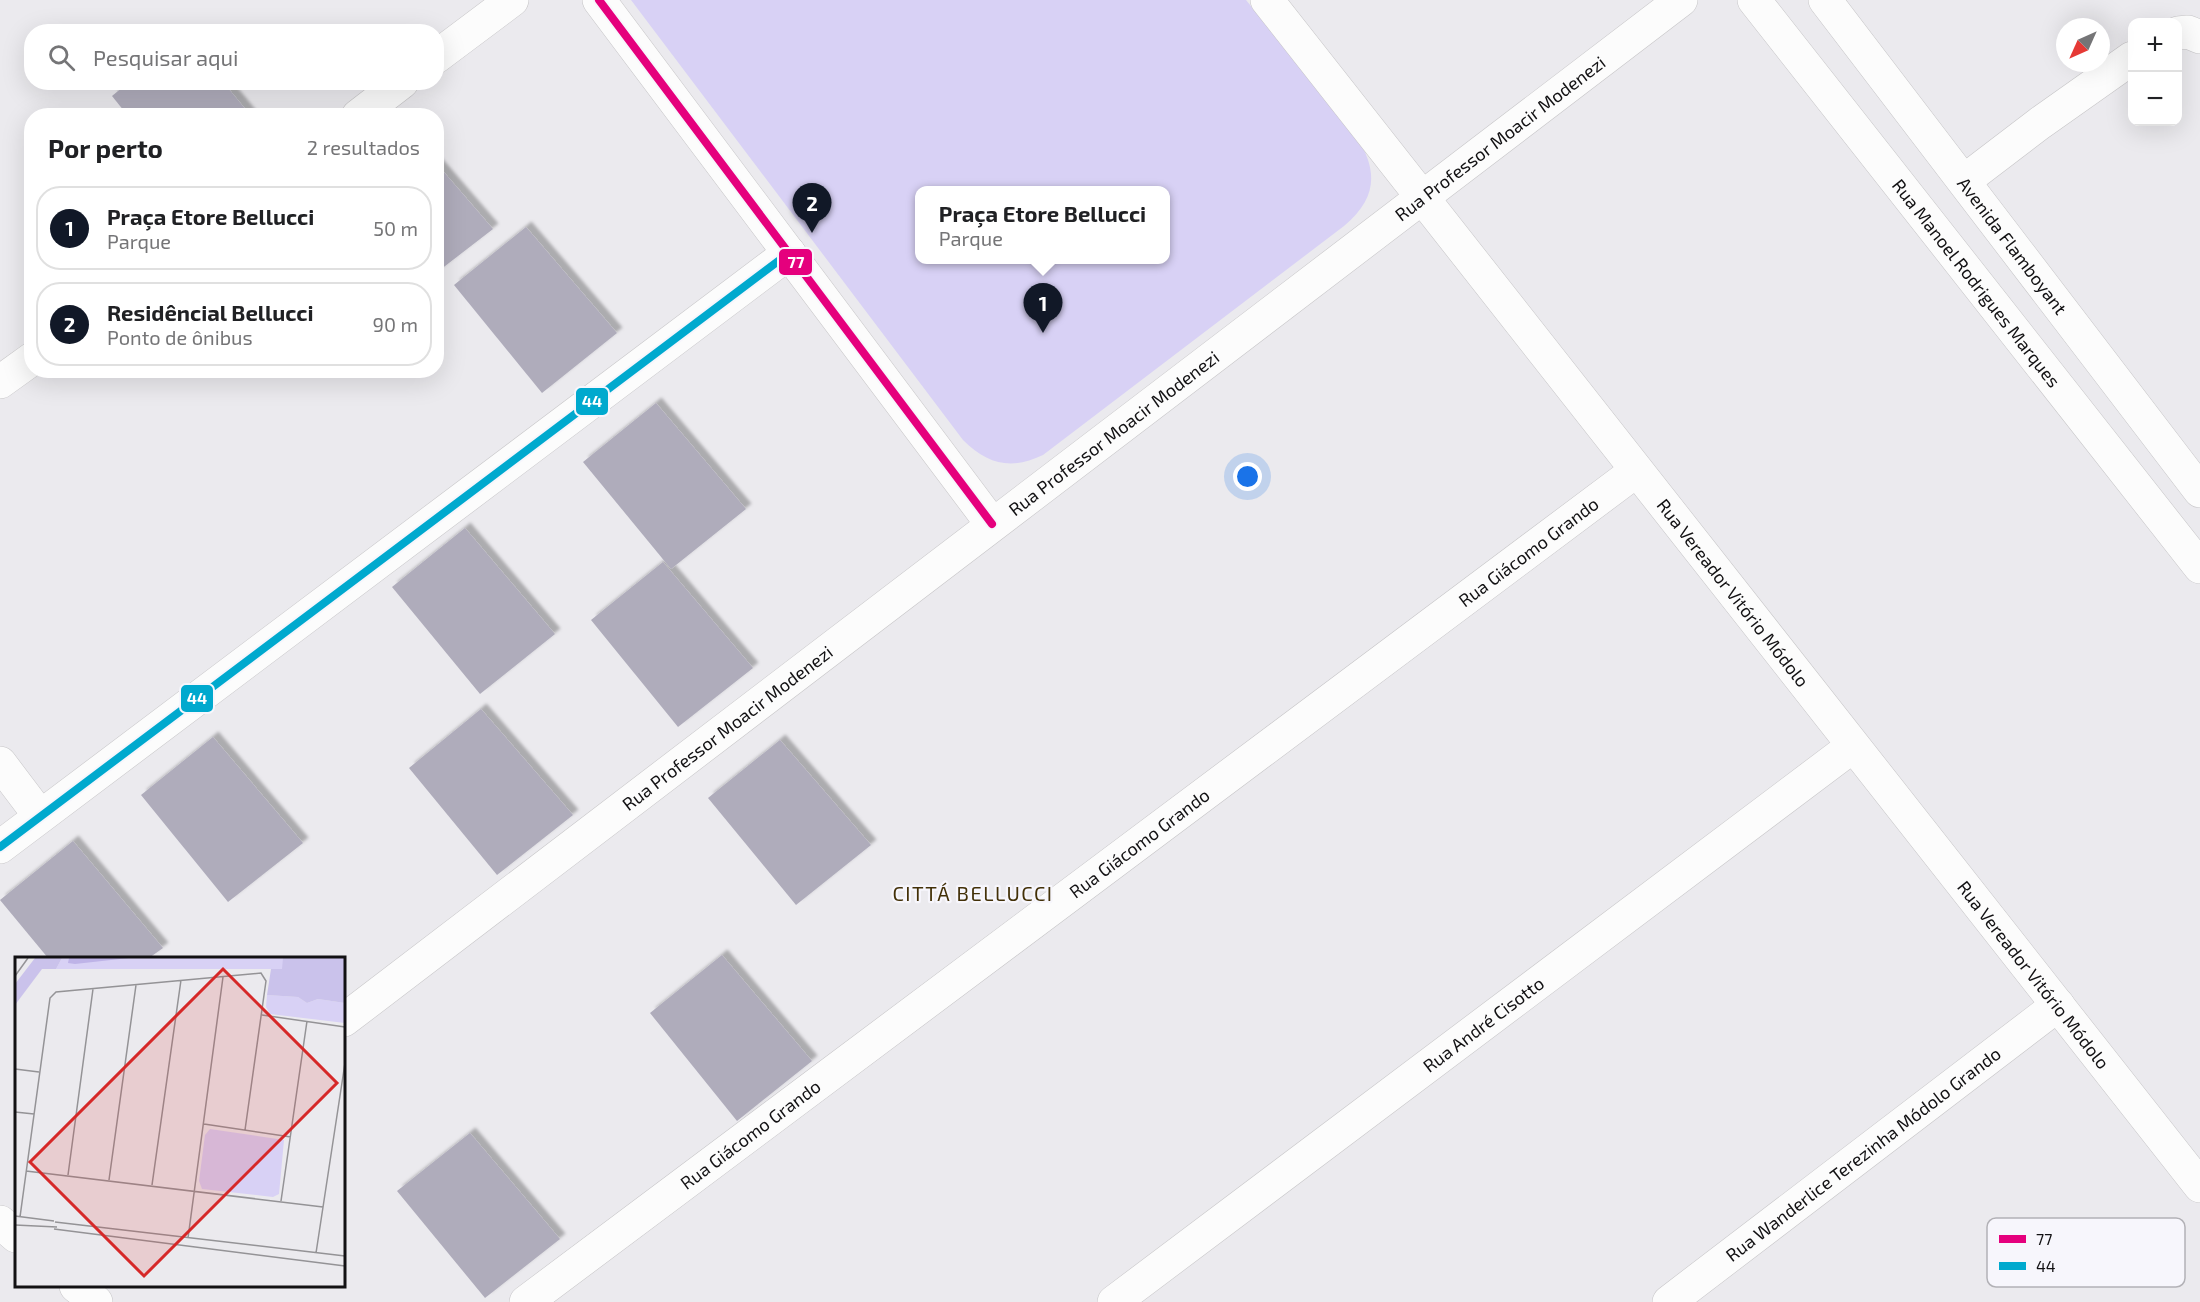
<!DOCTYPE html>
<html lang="pt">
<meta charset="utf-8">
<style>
body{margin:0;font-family:"Exo 2",sans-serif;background:#f2f2f2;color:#202124}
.controls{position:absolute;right:18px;top:18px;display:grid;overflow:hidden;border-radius:12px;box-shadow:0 6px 24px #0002}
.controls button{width:54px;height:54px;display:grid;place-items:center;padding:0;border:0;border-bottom:2px solid #e0e0e0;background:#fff;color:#202124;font:30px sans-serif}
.compass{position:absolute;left:2056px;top:18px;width:54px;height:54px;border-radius:50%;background:#fff;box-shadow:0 6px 24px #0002;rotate:225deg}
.you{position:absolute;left:1248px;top:477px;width:21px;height:21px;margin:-15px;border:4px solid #fff;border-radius:50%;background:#1a73e8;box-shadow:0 0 0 9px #1a73e833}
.badge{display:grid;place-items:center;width:39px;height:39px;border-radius:50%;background:#111827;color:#fff;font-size:20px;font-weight:700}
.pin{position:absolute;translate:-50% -50px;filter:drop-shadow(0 2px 3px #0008)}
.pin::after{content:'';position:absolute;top:32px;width:21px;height:18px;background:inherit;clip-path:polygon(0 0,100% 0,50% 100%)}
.popup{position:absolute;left:915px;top:186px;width:255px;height:78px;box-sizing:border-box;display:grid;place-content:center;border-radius:12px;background:#fff;filter:drop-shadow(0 2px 4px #0005);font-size:20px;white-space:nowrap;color:#757577}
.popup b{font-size:22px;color:#202124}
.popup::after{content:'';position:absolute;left:50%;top:100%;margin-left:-12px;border:12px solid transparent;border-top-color:#fff}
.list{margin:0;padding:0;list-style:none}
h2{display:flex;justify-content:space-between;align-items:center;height:78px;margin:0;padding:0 24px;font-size:26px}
h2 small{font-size:20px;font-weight:400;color:#757577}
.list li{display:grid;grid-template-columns:39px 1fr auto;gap:18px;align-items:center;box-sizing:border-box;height:84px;margin:0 12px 12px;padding:0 12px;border:2px solid #e0e0e0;border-radius:24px}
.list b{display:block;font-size:22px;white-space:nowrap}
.list p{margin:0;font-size:20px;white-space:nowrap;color:#757577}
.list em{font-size:20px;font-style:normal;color:#757577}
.icon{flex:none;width:33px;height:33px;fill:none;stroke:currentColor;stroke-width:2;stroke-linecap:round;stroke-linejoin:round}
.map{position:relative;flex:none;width:2200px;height:1302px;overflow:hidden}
.search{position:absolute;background:#fff;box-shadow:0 6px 24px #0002;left:24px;top:24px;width:420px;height:66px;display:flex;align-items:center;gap:15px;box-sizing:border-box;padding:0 21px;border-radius:24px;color:#757577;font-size:22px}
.panel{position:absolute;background:#fff;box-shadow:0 6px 24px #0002;left:24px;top:108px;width:420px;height:270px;border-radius:24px}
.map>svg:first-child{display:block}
.green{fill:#d8d1f5;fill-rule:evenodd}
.building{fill:#afacbb;filter:url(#shadow)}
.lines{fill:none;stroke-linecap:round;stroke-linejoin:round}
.minor-casing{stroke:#c6c5c7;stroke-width:34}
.minor{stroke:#fcfcfc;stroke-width:33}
.bus-1-casing{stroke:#f7f6fc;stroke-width:12}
.bus-2-casing{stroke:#f7f6fc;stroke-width:12}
.bus-1{stroke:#e5007d;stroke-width:8}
.bus-2{stroke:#00a9ce;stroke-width:8}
.labels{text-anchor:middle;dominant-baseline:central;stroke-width:4.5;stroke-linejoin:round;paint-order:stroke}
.street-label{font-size:18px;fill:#121113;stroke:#f7f6fc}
.neighbourhood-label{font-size:20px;letter-spacing:1.5px;fill:#423007;stroke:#f7f6fc}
.inset-road{fill:none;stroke:#949396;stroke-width:1.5}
.view{fill:#d62828;fill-opacity:0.15;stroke:#d62828;stroke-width:3}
.inset-edge{fill:none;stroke:#121113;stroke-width:3}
.key{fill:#f7f6fc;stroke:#b2b1b6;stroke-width:1.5}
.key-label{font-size:16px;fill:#121113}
.line-badge{stroke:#f7f6fc;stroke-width:2}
.badge-label{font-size:16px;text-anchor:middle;font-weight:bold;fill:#fff}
</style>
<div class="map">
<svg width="2200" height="1302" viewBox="0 0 2200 1302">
<defs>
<filter id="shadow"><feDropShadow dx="5.5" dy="-5.5" stdDeviation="1.5" flood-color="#0004"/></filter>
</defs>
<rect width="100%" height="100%" fill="#ebeaee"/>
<path class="green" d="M631,0h615l111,138c22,34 19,61 -13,88l-301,229c-31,15 -55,10 -80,-15zM920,190h246v70h-246z"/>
<g class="building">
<polygon points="129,82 223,82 251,116 128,116 112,96"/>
<polygon points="436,163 493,229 436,273"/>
<polygon points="526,227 617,333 542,393 454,285"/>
<polygon points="656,403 746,509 671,569 583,462"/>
<polygon points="465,528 555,634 480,694 392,587"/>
<polygon points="663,562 753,668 678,727 591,620"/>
<polygon points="481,709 573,815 497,875 409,768"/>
<polygon points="213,737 303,843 228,902 141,795"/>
<polygon points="780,740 871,845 796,905 708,798"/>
<polygon points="73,841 163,948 149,958 48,958 0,900"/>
<polygon points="722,955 812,1061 737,1121 650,1013"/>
<polygon points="470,1133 560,1239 485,1298 397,1191"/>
</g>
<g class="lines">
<g class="minor-casing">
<g id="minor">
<polyline points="599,0 992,524"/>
<path id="s1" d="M1267,0l933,1186"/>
<path id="s2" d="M1754,0l446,567"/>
<path id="s3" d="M1825,0l375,491"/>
<polyline points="2178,33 2188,32 2200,37"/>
<polyline points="436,57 512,0"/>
<polyline points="358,116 402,82"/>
<polyline points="1964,181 2040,123 2132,58"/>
<polyline points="0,382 32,359"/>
<polyline points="0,763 40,816"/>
<polyline points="0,847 789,253"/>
<path id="s4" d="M344,1020l1337,-1020"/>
<polyline points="0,1222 16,1236"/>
<polyline points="76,1286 96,1302"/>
<path id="s5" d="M526,1302l1110,-831"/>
<path id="s6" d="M1114,1302l739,-556"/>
<path id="s7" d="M1669,1302l389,-297"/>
</g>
</g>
<use href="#minor" class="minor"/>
<g class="bus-1-casing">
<polyline id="bus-1" points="599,0 992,524"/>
</g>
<g class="bus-2-casing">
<polyline id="bus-2" points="0,847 789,253"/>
</g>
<use href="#bus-1" class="bus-1"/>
<use href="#bus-2" class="bus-2"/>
</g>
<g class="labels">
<g class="street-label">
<text stroke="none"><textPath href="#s4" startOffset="1454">Rua Professor Moacir Modenezi</textPath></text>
<text stroke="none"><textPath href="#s3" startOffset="309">Avenida Flamboyant</textPath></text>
<text stroke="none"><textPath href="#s2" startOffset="360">Rua Manoel Rodrigues Marques</textPath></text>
<text stroke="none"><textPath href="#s4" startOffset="968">Rua Professor Moacir Modenezi</textPath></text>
<text stroke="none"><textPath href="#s5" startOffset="1252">Rua Giácomo Grando</textPath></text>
<text stroke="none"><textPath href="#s1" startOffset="754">Rua Vereador Vitório Módolo</textPath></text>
<text stroke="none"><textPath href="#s4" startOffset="482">Rua Professor Moacir Modenezi</textPath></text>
<text stroke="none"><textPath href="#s5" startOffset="766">Rua Giácomo Grando</textPath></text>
<text stroke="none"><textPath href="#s1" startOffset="1240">Rua Vereador Vitório Módolo</textPath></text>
<text stroke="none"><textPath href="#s6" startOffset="462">Rua André Cisotto</textPath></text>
<text stroke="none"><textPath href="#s5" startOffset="280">Rua Giácomo Grando</textPath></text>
<text stroke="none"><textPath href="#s7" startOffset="244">Rua Wanderlice Terezinha Módolo Grando</textPath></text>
</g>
<g class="neighbourhood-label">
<text x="973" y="893">CITTÁ BELLUCCI</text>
</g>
</g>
<g transform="translate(15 957)">
<rect width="330" height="330" fill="#ebeaee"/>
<path d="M47,1h221v11h-227zM252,38l31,2 9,6 11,-4 27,4v20l-75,-9 -4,-7zM195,172l74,11 -5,54 -6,3 -71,-8 -3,-8 6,-46z" fill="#d8d1f5"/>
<path d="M20,1h27l-6,11h-14l-27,36v-21zM268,1h62v45l-27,-4 -11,4 -9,-6 -31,-2 4,-26h11z" fill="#cac2eb"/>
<path d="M54,1h60l-54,6 -7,-1z" fill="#beb3e7"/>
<path class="inset-road" d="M0,19l13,-18M247,58l83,12M0,112l24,3M0,155l19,2M189,167l87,13M11,214l297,36M53,218l25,-186M94,223l27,-195M137,228l29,-205M266,244l26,-180M0,259l39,5M5,260l30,-219 6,-6 205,-19 5,8 -21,149M40,265l290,34M0,268l42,2M39,272l291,37M173,281l35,-261M301,296l29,-190"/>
<path class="view" d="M208,12l114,114 -193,193 -114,-114z"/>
<rect width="330" height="330" class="inset-edge"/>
</g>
<rect x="1987" y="1218" width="198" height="69" rx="9" class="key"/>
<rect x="1999" y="1235" width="27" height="8" fill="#e5007d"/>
<rect x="1999" y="1262" width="27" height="8" fill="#00a9ce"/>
<g class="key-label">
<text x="2036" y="1245">77</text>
<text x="2036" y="1272">44</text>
</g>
<g class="line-badge">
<rect x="778" y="248" width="35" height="28" rx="6" fill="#e5007d"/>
<rect x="575" y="387" width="34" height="29" rx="6" fill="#00a9ce"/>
<rect x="180" y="684" width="34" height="29" rx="6" fill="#00a9ce"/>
</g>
<g class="badge-label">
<text x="796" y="268">77</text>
<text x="592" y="407">44</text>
<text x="197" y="704">44</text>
</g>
</svg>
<div class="controls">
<button>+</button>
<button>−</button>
</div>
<svg class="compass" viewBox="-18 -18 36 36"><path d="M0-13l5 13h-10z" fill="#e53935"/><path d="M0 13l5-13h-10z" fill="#757577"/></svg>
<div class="you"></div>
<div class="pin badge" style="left:1043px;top:333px">1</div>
<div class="popup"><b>Praça Etore Bellucci</b>Parque</div>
<div class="pin badge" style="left:812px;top:233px">2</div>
<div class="search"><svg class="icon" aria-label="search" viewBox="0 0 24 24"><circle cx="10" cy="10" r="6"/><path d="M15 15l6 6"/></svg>Pesquisar aqui</div>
<section class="panel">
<h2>Por perto<small>2 resultados</small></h2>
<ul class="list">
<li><span class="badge">1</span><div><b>Praça Etore Bellucci</b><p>Parque</p></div><em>50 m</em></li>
<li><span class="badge">2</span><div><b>Residêncial Bellucci</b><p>Ponto de ônibus</p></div><em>90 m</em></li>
</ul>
</section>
</div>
